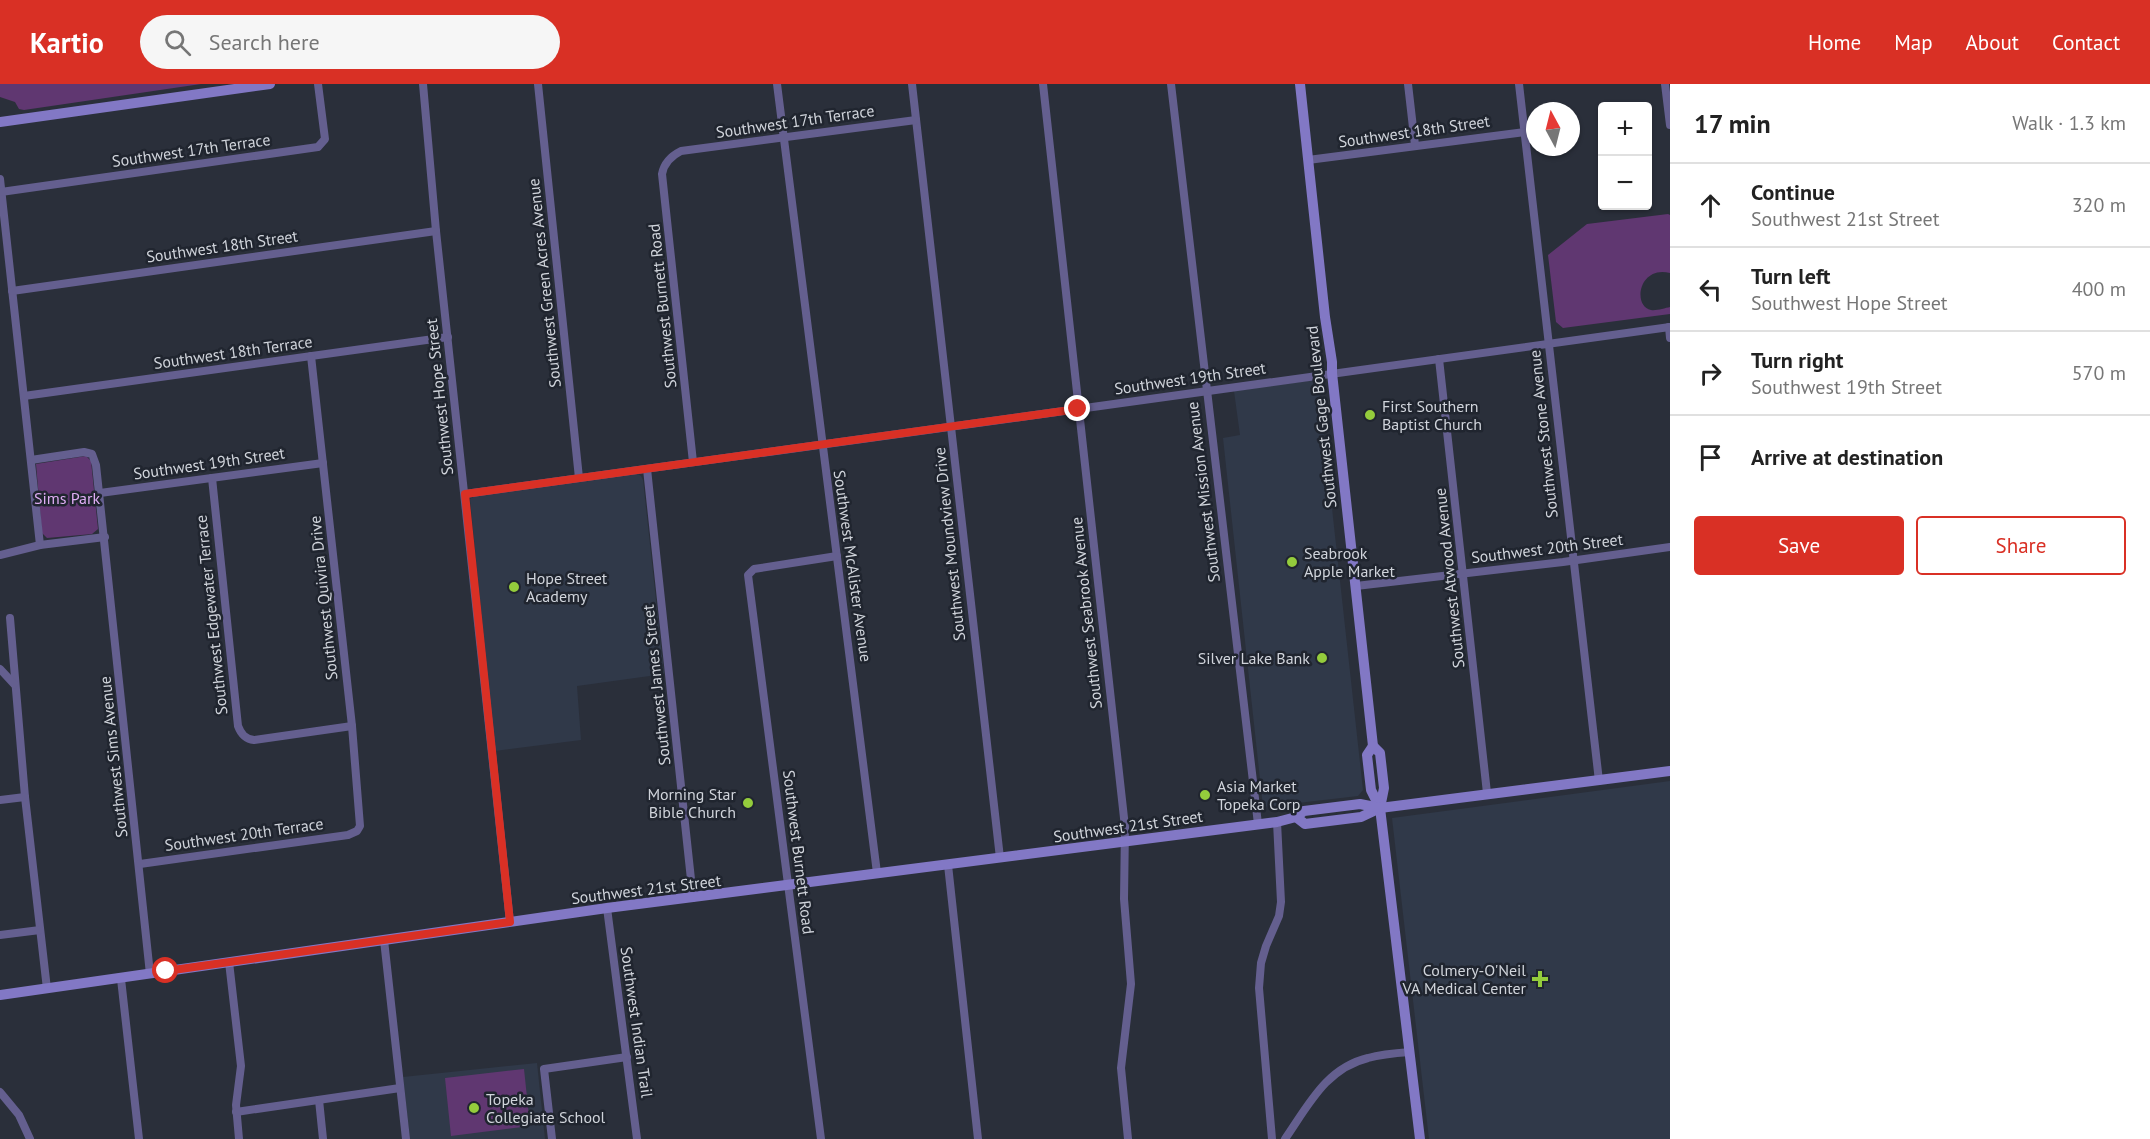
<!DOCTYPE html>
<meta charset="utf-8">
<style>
body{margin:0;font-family:"PT Sans",sans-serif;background:#f6f6f6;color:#222}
.controls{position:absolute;right:18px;top:18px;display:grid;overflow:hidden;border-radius:6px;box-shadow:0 2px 4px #0004}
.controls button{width:54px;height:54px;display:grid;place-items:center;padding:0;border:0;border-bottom:2px solid #e0e0e0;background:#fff;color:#222;font:30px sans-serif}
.compass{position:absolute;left:1526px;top:18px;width:54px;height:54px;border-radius:50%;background:#fff;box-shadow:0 2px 4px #0004;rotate:353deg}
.stop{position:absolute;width:18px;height:18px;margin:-14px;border:4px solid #d93025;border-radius:50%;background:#fff}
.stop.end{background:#d93025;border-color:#fff;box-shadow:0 2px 6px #0008}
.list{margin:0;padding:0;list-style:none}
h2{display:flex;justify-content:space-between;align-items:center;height:78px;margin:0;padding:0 24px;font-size:26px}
h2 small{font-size:20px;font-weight:400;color:#767676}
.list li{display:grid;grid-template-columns:39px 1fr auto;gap:18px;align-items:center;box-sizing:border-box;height:84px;padding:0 24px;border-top:2px solid #e0e0e0}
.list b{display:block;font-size:22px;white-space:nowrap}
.list p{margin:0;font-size:20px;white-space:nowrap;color:#767676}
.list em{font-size:20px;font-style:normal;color:#767676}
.actions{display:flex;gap:12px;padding:18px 24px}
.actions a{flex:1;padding:14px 0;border:2px solid #d93025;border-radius:6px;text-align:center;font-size:21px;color:#d93025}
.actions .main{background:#d93025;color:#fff}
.icon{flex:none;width:33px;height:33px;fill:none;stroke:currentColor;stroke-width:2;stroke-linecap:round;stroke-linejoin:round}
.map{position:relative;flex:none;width:1670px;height:1055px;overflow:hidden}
header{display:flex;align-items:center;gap:36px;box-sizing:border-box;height:84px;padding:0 30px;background:#d93025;color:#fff}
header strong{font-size:28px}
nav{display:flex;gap:33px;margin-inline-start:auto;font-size:21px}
.search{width:420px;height:54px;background:#f6f6f6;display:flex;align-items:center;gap:15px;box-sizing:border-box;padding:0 21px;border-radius:33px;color:#767676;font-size:22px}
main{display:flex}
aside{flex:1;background:#fff}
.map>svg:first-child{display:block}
.built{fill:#303949}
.green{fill:#603771}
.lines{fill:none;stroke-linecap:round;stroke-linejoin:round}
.street{stroke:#645f8f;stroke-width:8}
.secondary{stroke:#8278c5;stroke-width:10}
.route{stroke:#d93025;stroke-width:8}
.poi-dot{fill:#94cc3c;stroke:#20252f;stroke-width:2}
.labels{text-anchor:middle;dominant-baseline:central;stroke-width:5;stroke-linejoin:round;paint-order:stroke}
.street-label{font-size:16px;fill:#d0d4db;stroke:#20252f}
.poi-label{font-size:16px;fill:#d0d4db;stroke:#20252f;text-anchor:start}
.park-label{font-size:16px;fill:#dfadf4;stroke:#20252f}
</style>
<header>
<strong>Kartio</strong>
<div class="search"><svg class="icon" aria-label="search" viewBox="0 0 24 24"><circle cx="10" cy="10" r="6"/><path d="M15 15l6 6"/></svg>Search here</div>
<nav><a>Home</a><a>Map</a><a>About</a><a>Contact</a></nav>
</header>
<main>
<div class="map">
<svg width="1670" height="1055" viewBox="0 0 1670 1055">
<rect width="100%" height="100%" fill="#2a2f3a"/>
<g class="built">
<polygon points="1314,296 1318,297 1363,706 1358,712 1263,723 1223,354 1240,351 1234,307"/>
<polygon points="638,390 641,392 643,396 664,590 577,602 581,656 495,667 470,415 473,413"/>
<polygon points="1670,697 1670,1055 1429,1055 1392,734"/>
<polygon points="537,979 545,1055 410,1055 403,993"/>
</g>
<g class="green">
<polygon points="0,0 201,0 24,26 19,25 15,18 0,13"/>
<path d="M1668,130l2,1v58c-31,-8 -38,33 -19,37 5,1 14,-2 19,-3v7l-107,14 -7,-6 -8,-67 39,-31z"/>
<polygon points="86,372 91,377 98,445 92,450 47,454 42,449 36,380"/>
<polygon points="524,985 530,1042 451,1052 445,994"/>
</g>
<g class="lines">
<g class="street">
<polyline points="423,0 436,147 510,838"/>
<polyline points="538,0 579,394"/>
<polyline points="777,0 877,789"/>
<polyline points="912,0 1000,774"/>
<polyline points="1043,0 1125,743 1124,815 1131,900 1121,984 1128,1055"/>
<polyline points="1171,0 1258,740"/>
<polyline points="1408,0 1415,61"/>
<polyline points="1519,0 1599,697"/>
<polyline points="1665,0 1670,41"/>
<polyline points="1308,76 1525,48"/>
<polyline points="0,95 40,461"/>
<polyline points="1,108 318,63 325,55 318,0"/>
<polyline points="12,207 436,147"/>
<polyline points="1669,243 1670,254"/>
<polyline points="1439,275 1487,709"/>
<polyline points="24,312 448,253"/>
<polyline points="31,376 84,368 92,370 96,381 150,890"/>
<path d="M693,378l-31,-288c2,-11 9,-18 19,-23l235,-31"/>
<polyline points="647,385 693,814"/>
<path d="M212,394l26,248c3,8 7,13 16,14l98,-14"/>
<polyline points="100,409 323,379"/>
<polyline points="465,410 1670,243"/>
<polyline points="0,471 40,461 105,453"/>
<polyline points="1356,502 1563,478 1670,463"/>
<polyline points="10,534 25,713 47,905"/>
<polyline points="0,585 14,600"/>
<polyline points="0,716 25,713"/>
<polyline points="140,780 348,751 357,747 360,742 352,642 311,272"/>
<polyline points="948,781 978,1055"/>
<polyline points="607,824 637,1055"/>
<polyline points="0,851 40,846"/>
<polyline points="384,856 406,1055"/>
<polyline points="229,878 241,982 236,1021 239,1055"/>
<polyline points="121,895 139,1055"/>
<polyline points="0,1008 19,1031 30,1055"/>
<polyline points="319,1016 323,1055"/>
<polyline points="236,1028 400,1004"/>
<polyline points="552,1055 544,985 627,973"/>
<polyline points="821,1055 748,491 754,485 837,472"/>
<polyline points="1272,1055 1259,904 1261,879 1266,862 1279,832 1281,818 1277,738"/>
<path d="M1285,1055c23,-33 41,-71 83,-81 14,-4 28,-5 42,-6"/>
</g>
<g class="secondary">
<polyline points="1300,0 1325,233 1332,278 1332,289 1373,662 1380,669 1384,704 1380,724"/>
<polyline points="0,38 270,0"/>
<polyline points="1373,662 1367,671 1371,706 1380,724 1420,1055"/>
<polyline points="1296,733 1305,740 1361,733 1380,724 1670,687"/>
<polyline points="0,911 607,824 1277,738 1296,733 1304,727 1360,720 1380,724"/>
</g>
</g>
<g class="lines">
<polyline class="route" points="166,887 510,838 465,410 1078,325"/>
</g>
<g class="poi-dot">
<circle cx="1370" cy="331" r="6"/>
<circle cx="1292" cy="478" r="6"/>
<circle cx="514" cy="503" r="6"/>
<circle cx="1322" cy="574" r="6"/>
<circle cx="1205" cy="711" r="6"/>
<circle cx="748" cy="719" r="6"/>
<path d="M1537 886h6v6h6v6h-6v6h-6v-6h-6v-6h6z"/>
<circle cx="474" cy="1024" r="6"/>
</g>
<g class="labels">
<g class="street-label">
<text transform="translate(795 37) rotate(-8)">Southwest 17th Terrace</text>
<text transform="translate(1414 47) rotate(-8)">Southwest 18th Street</text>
<text transform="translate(191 66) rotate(-8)">Southwest 17th Terrace</text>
<text transform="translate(222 162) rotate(-8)">Southwest 18th Street</text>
<text transform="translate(544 199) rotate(-96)">Southwest Green Acres Avenue</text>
<text transform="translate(662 222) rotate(-96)">Southwest Burnett Road</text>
<text transform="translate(233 268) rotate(-8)">Southwest 18th Terrace</text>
<text transform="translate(1190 294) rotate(-8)">Southwest 19th Street</text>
<text transform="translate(439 313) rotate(-96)">Southwest Hope Street</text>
<text transform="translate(1321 333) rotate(-96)">Southwest Gage Boulevard</text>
<text transform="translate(1543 350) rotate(-96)">Southwest Stone Avenue</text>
<text transform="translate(209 379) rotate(-8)">Southwest 19th Street</text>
<text transform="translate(1203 408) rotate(-97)">Southwest Mission Avenue</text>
<text transform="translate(949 460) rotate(-96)">Southwest Moundview Drive</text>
<text transform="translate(1547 464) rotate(-7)">Southwest 20th Street</text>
<text transform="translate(853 482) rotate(82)">Southwest McAlister Avenue</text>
<text transform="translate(1449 494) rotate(-96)">Southwest Atwood Avenue</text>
<text transform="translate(323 514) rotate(-96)">Southwest Quivira Drive</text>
<text transform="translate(1086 529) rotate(-96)">Southwest Seabrook Avenue</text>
<text transform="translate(211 531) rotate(-96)">Southwest Edgewater Terrace</text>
<text transform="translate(656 601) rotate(-96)">Southwest James Street</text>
<text transform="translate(113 673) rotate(-96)">Southwest Sims Avenue</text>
<text transform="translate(1128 742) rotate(-8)">Southwest 21st Street</text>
<text transform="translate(244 750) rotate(-8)">Southwest 20th Terrace</text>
<text transform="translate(799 768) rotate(83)">Southwest Burnett Road</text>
<text transform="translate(646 805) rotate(-7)">Southwest 21st Street</text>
<text transform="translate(637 938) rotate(82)">Southwest Indian Trail</text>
</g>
<g class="poi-label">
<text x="1382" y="322">First Southern<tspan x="1382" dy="18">Baptist Church</tspan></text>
<text x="1304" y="469">Seabrook<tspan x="1304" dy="18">Apple Market</tspan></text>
<text x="526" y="494">Hope Street<tspan x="526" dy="18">Academy</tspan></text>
<text x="1310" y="574" text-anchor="end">Silver Lake Bank</text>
<text x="1217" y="702">Asia Market<tspan x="1217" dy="18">Topeka Corp</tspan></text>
<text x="736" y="710" text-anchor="end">Morning Star<tspan x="736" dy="18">Bible Church</tspan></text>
<text x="1526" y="886" text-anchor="end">Colmery-O'Neil<tspan x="1526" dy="18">VA Medical Center</tspan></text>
<text x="486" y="1015">Topeka<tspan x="486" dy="18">Collegiate School</tspan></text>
</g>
<g class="park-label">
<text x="67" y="414">Sims Park</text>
</g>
</g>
</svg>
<div class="controls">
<button>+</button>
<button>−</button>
</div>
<svg class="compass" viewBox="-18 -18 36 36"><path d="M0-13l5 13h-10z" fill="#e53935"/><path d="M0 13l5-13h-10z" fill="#767676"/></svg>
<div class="stop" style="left:166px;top:887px"></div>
<div class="stop end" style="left:1078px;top:325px"></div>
</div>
<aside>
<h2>17 min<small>Walk · 1.3 km</small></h2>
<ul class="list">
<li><svg class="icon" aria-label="ahead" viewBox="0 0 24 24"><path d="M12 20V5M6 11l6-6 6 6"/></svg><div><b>Continue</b><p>Southwest 21st Street</p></div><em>320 m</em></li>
<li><svg class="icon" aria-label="left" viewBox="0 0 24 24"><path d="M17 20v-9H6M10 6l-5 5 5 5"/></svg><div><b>Turn left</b><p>Southwest Hope Street</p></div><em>400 m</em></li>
<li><svg class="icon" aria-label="right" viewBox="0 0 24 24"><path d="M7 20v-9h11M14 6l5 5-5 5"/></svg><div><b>Turn right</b><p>Southwest 19th Street</p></div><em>570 m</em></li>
<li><svg class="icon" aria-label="arrive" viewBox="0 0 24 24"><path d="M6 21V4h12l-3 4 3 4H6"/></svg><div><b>Arrive at destination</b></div></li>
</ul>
<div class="actions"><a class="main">Save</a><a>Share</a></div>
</aside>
</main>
